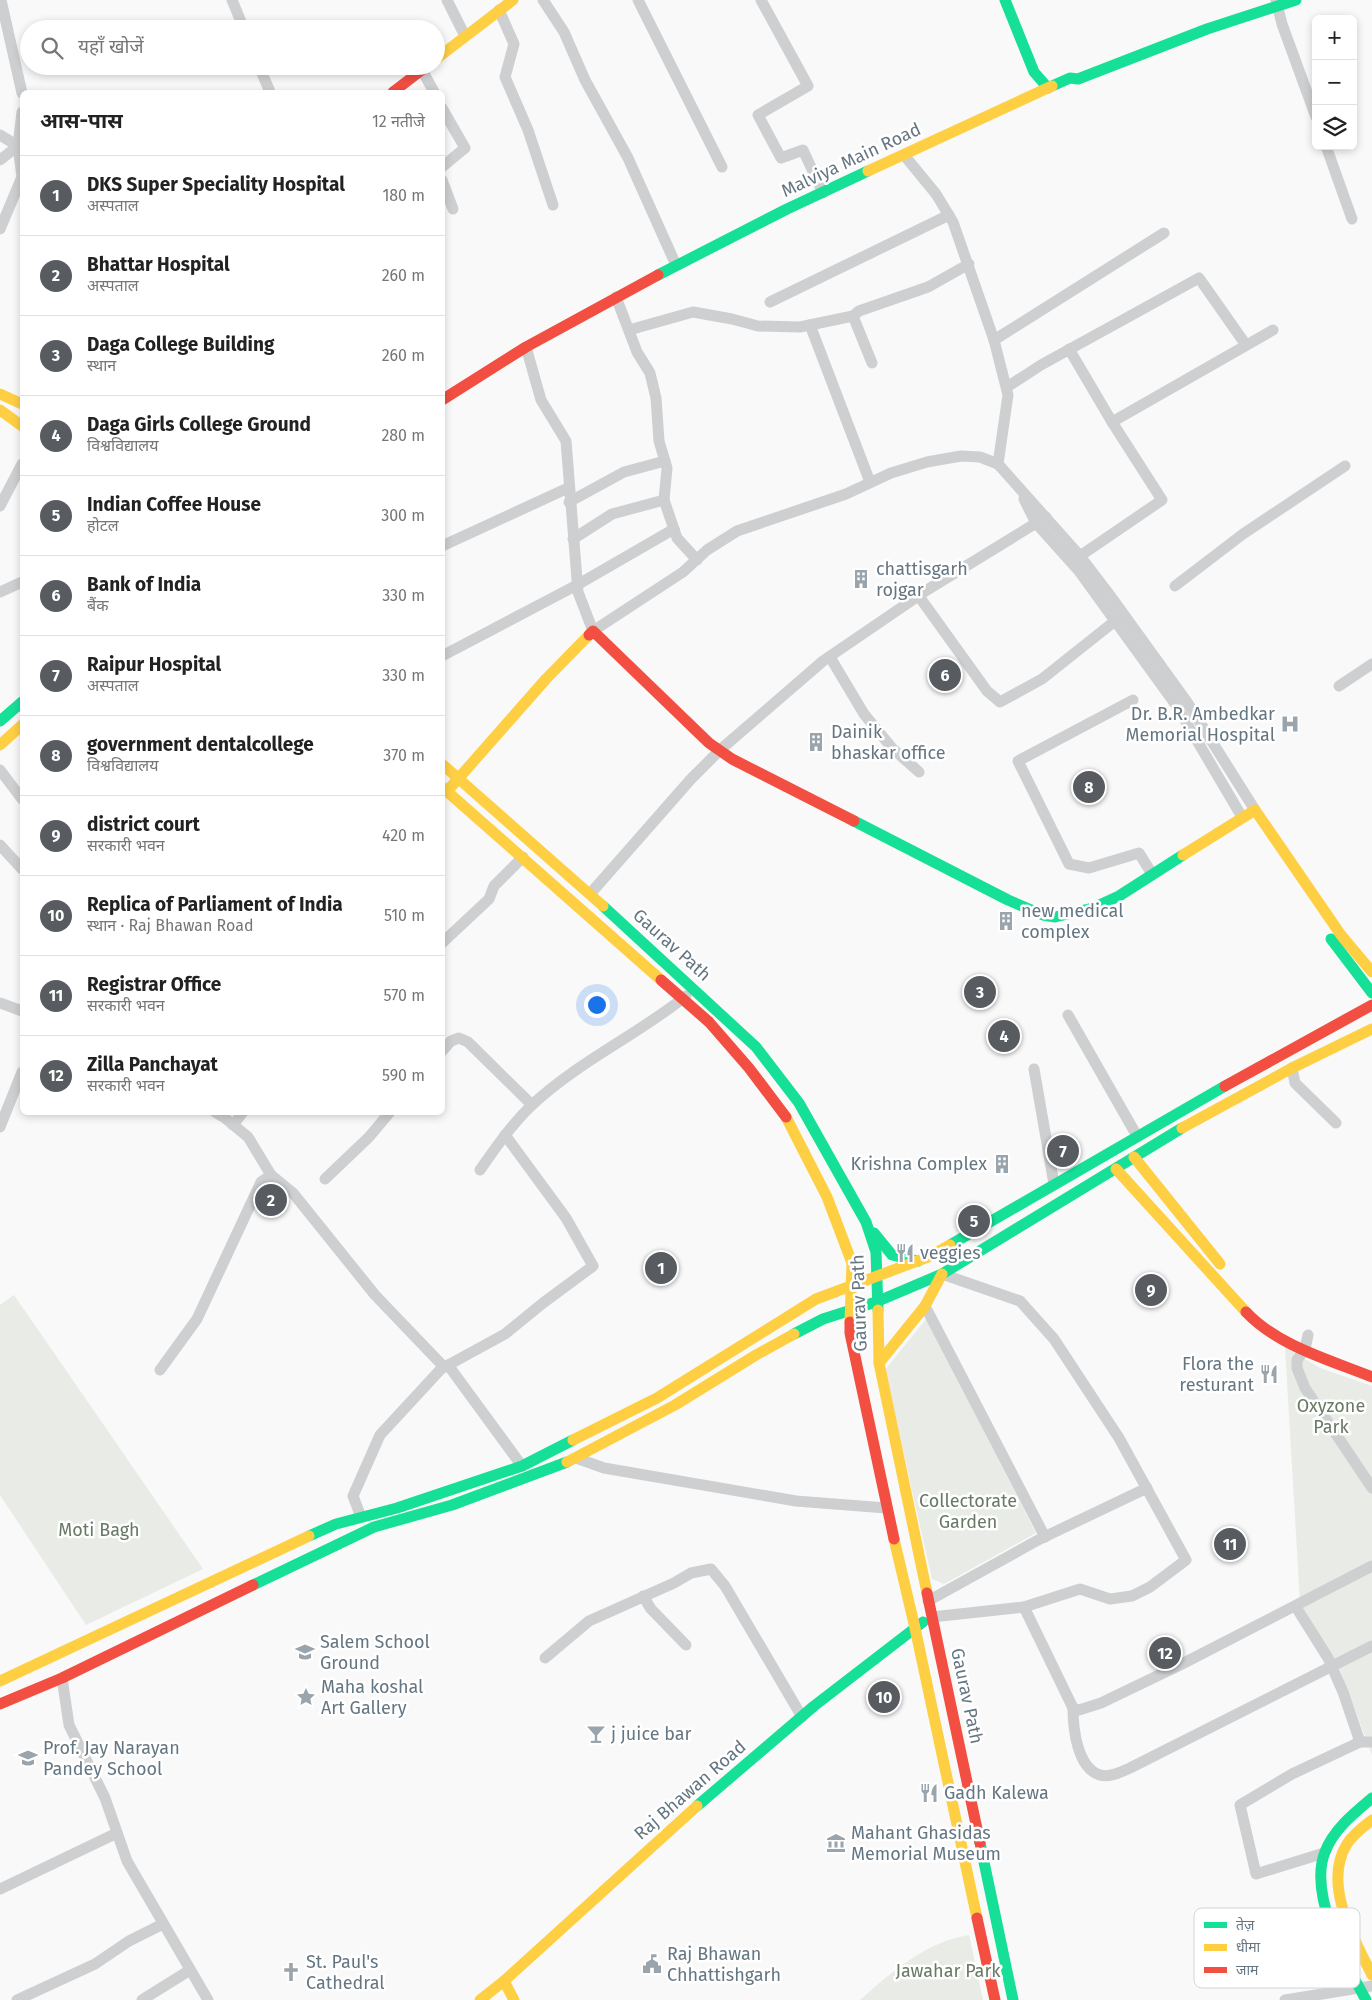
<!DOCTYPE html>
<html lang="hi">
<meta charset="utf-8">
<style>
body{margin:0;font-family:"Fira Sans","Noto Sans Devanagari",sans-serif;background:#f2f2f2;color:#222}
.controls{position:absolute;right:15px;top:15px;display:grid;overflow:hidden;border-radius:8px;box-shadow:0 2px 8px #0003}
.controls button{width:45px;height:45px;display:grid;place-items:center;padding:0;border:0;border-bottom:1px solid #e0e0e0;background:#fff;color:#222;font:25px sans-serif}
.you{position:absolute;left:596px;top:1004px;width:18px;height:18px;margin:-12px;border:4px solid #fff;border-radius:50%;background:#1a73e8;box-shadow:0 0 0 8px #1a73e833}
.badge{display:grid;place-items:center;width:32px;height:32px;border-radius:50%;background:#585c60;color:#fff;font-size:16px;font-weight:700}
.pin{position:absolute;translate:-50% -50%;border:2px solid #fff;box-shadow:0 1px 5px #0006}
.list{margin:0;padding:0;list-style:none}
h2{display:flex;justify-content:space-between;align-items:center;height:65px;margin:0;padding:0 20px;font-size:21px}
h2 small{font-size:16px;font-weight:400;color:#767676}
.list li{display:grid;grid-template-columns:32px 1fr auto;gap:15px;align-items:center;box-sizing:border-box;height:80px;padding:0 20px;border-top:1px solid #e0e0e0}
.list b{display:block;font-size:19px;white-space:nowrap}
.list p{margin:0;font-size:16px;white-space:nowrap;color:#767676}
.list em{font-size:16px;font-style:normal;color:#767676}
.icon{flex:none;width:28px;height:28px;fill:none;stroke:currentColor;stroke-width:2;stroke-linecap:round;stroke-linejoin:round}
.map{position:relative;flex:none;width:1372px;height:2000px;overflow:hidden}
.search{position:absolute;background:#fff;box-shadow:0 2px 8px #0003;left:20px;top:20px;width:425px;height:55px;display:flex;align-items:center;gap:12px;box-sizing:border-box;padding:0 18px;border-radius:28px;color:#767676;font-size:19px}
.panel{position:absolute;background:#fff;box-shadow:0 2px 8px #0003;left:20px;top:90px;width:425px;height:1025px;border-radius:8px}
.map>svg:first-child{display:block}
.green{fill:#e8ebe6}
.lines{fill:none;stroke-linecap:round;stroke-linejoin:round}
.street{stroke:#cecfd0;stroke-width:11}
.fast{stroke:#16e098;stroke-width:11}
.slow{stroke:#ffcf43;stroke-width:11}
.jam{stroke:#f24e42;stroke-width:11}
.labels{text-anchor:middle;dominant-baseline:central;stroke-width:5;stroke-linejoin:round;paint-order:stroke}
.street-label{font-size:18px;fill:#657683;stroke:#fff}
.poi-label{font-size:18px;fill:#657683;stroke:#fff;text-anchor:start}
.park-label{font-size:18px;fill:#687a64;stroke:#fff}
.key{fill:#fff;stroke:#d1d6da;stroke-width:1}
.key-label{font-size:14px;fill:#657683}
</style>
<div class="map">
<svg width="1372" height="2000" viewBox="0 0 1372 2000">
<rect width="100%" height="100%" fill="#f9f9f9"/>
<g class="green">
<polygon points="14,1295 203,1569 86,1625 0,1495 0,1305"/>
<polygon points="926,1319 1036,1533 944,1584 932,1579 885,1370"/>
<polygon points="1285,1347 1320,1368 1372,1386 1372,1755 1340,1670 1300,1602"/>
<path d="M969,1935l14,65h-123c30,-27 67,-59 109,-65z"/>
</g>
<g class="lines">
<g class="street">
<polyline points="1,0 22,93"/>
<polyline points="232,0 244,29"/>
<polyline points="447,0 465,36"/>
<polyline points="543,0 564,32 585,80 628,158 676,265"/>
<polyline points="638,0 722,167"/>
<polyline points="761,0 808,86 758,115 781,158 803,150 823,193"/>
<polyline points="1276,0 1282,24 1316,117"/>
<polyline points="499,10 514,44 505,77 528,130 553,205"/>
<polyline points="259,66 270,92"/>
<polyline points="422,70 434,92"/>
<polyline points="442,108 465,148 442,167"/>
<polyline points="0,135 18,146 0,160"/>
<polyline points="1326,146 1352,219"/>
<polyline points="904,155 936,194 953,222 994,340 1008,395 998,464"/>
<polyline points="442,180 453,209"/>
<polyline points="0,229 22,177 18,146 22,112"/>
<polyline points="616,297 637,352 650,373 656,398 659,441 667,468 664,500 677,538 697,560"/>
<polyline points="770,302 949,215"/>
<polyline points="810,325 870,482"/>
<polyline points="629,330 693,312 732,319 758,326 800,327 853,316"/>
<polyline points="994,340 1164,233"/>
<polyline points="526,347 541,400 566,441 578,592 593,631 683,572 707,550 737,531 846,494 891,473 927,462 961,456 980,457 998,464 1080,556 1109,594 1187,702 1255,810"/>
<polyline points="1069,349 1112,422 1162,500 1080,556"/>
<polyline points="872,363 853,316 859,311 928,287 969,264"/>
<polyline points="1007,387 1041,365 1199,278 1246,345"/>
<polyline points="1112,422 1273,330"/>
<polyline points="1024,499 1036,523 1079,571 1176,705 1242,817"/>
<polyline points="569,502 624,472 665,461"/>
<polyline points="0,506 22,464"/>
<polyline points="573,539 612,514 664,500"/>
<polyline points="442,546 568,488"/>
<polyline points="1175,586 1243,534 1345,466"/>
<polyline points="0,592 22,582"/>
<polyline points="918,595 987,691 1000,702 1042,679 1115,621"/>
<polyline points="442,656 577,585 674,529"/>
<polyline points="830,657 864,714 892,748 919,772"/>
<polyline points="1339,686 1372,664"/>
<polyline points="1133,700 1018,761 1069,864 1089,868 1139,853 1152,874"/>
<polyline points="0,770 22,799"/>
<polyline points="0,845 22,869"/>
<polyline points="590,894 691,779 720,750 823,661 927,590 1046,517"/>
<polyline points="442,943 489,899 494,886 523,857"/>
<polyline points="0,1003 22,1011"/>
<polyline points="1068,1015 1137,1136"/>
<polyline points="442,1051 451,1041 459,1038 468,1042 532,1105"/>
<polyline points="1292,1068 1295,1083 1336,1123"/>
<polyline points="1034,1069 1054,1184"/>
<polyline points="215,1112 225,1118 248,1137 271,1175 293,1193 375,1295 444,1367"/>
<polyline points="233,1125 243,1112"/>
<polyline points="0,1127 22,1072"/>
<path d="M480,1170c16,-23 32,-46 52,-65 46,-43 105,-70 154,-109"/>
<polyline points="325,1179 369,1137 390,1112"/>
<polyline points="925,1306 1045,1537"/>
<polyline points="1308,1335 1305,1349 1297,1360 1297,1368 1305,1388 1372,1488"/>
<polyline points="448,1365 522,1466"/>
<polyline points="160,1370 197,1319 261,1182 271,1175"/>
<polyline points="576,1458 604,1468 796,1501 886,1508"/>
<polyline points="361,1517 353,1496 380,1435 441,1369 505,1334 543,1303 593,1266 566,1218 505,1135"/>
<polyline points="643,1596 651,1609 686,1645"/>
<polyline points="928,1601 1040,1539 1147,1488"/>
<path d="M1024,1607l49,101c0,20 4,60 27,67 9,3 21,-3 30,-7l242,-122"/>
<polyline points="1296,1607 1328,1658 1343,1692 1360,1742"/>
<polyline points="932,1617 1024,1607 1080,1589 1110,1599 1132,1596 1150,1587 1186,1560 1119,1438 1054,1339 1020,1301 942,1274"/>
<polyline points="545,1658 589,1621 674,1583 691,1573 711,1569 725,1586 802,1717"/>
<polyline points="62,1678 69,1725 105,1798 127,1861 208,2000"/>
<polyline points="1073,1708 1079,1710 1101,1703 1182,1664 1372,1566"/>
<polyline points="1324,1853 1256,1874 1240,1805 1292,1774 1360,1742 1372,1742"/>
<polyline points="0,1889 117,1833"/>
<polyline points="17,2000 95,1964 129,1941 163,1924"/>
<polyline points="142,2000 190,1970"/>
<polyline points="1285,2000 1372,1986"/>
</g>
<g class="fast">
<polyline points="1005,0 1034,72 1048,88"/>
<polyline points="1052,86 1070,78 1078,79 1207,29 1296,0"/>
<polyline points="658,275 787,209 868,171"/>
<polyline points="0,721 22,702"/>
<polyline points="854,821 1008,900 1043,915 1055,917 1093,908 1119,896 1183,855"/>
<polyline points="603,906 756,1047 799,1103 866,1222 876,1252 878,1310"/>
<polyline points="1331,939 1372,993"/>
<polyline points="874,1233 892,1255 918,1261"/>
<polyline points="950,1245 1225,1086"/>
<polyline points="794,1334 823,1319 876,1302 942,1274 1182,1128"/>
<polyline points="309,1536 336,1524 397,1508 522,1466 573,1440"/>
<polyline points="253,1585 374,1527 452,1505 567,1462"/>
<polyline points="697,1806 814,1706 923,1622"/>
<polyline points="980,1843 1013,2000"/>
<path d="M1366,2000c-20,-36 -58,-106 -41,-148 8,-22 29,-39 47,-54"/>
</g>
<g class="slow">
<polyline points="436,59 513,0"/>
<polyline points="868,171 1052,86"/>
<polyline points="0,394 22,404"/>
<polyline points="0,410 22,426"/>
<polyline points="0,745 22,725"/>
<polyline points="442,764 603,906"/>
<polyline points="442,787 661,980"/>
<polyline points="450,788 546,679 589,635"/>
<polyline points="1183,855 1255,810 1341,935 1372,972"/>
<polyline points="786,1117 827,1197 852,1263 850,1322"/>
<polyline points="1182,1128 1292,1068 1372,1029"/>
<polyline points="1134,1157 1220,1264"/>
<polyline points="1116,1169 1246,1312"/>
<polyline points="878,1310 879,1363 927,1593"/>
<polyline points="879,1363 925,1306 942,1274"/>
<polyline points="573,1440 657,1398 816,1299 928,1257 950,1245"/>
<polyline points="567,1462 675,1405 756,1355 794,1334"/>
<polyline points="894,1539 915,1628 977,1918"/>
<polyline points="0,1681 309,1536"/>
<path d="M1372,1820c-9,7 -19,14 -25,24 -25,40 7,95 25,131"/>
<polyline points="504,1981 514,2000"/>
<polyline points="480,2000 504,1981 697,1806"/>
</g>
<g class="jam">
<polyline points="393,92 427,66"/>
<polyline points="442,400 526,347 658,275"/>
<polyline points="589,635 593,631 709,743 732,759 854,821"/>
<polyline points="661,980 709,1022 749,1068 786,1117"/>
<polyline points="1225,1086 1372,1005"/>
<path d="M1246,1312c32,34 84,48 126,65"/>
<polyline points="850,1322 850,1333 894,1539"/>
<polyline points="927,1593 980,1843"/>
<polyline points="0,1704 62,1678 253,1585"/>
<polyline points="977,1918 995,2000"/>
</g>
</g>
<defs>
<g id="building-bare" transform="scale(1.5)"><path d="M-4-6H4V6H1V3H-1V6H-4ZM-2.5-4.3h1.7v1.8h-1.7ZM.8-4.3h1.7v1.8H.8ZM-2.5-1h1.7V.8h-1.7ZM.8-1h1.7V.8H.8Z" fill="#99a4ac" stroke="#fff" stroke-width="2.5" paint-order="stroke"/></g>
<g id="hospital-bare" transform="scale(1.5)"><path d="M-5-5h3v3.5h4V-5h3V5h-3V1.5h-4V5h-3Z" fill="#99a4ac" stroke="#fff" stroke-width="2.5" paint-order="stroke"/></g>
<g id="restaurant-bare" transform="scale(1.5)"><path d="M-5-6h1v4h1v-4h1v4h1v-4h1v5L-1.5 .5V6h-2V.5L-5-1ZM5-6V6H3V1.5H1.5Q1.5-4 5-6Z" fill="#99a4ac" stroke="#fff" stroke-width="2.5" paint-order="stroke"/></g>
<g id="school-bare" transform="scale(1.5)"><path d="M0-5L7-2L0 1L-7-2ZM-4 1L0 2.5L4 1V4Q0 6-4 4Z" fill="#99a4ac" stroke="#fff" stroke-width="2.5" paint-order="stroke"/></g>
<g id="sight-bare" transform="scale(1.5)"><path d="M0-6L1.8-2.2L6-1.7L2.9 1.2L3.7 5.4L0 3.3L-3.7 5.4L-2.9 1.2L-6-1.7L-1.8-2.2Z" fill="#99a4ac" stroke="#fff" stroke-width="2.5" paint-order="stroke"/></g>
<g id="bar-bare" transform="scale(1.5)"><path d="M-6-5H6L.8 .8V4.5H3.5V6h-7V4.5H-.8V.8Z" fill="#99a4ac" stroke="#fff" stroke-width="2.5" paint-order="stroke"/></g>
<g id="museum-bare" transform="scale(1.5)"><path d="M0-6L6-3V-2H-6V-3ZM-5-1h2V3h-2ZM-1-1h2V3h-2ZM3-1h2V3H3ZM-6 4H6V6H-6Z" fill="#99a4ac" stroke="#fff" stroke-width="2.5" paint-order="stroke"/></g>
<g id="civic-bare" transform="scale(1.5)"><path d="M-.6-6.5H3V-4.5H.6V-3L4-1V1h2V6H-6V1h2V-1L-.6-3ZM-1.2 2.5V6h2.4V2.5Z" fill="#99a4ac" stroke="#fff" stroke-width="2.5" paint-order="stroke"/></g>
<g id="church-bare" transform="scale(1.5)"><path d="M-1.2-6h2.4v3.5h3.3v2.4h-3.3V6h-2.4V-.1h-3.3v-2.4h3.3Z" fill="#99a4ac" stroke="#fff" stroke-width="2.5" paint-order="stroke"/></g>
</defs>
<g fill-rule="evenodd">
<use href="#building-bare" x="861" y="579"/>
<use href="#hospital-bare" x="1290" y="724"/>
<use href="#building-bare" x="816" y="742"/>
<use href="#building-bare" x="1006" y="921"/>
<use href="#building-bare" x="1002" y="1164"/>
<use href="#restaurant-bare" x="905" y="1253"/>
<use href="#restaurant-bare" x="1269" y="1374"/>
<use href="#school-bare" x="305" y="1652"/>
<use href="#sight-bare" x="306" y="1697"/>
<use href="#bar-bare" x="596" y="1734"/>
<use href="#school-bare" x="28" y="1758"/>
<use href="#restaurant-bare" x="929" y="1793"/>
<use href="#museum-bare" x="836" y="1843"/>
<use href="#civic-bare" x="652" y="1964"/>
<use href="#church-bare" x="291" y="1972"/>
</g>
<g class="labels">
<g class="street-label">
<text transform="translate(851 160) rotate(-25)">Malviya Main Road</text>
<text transform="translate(672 945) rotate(42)">Gaurav Path</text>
<text transform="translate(859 1303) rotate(-92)">Gaurav Path</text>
<text transform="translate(967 1696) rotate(78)">Gaurav Path</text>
<text transform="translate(690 1790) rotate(-41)">Raj Bhawan Road</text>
</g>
<g class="poi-label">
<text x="876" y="569">chattisgarh<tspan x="876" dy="21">rojgar</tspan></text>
<text x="1275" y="714" text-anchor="end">Dr. B.R. Ambedkar<tspan x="1275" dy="21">Memorial Hospital</tspan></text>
<text x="831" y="732">Dainik<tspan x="831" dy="21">bhaskar office</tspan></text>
<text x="1021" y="911">new medical<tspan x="1021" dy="21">complex</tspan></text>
<text x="987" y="1164" text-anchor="end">Krishna Complex</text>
<text x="920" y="1253">veggies</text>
<text x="1254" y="1364" text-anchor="end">Flora the<tspan x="1254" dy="21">resturant</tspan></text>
<text x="320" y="1642">Salem School<tspan x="320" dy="21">Ground</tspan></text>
<text x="321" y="1687">Maha koshal<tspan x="321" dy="21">Art Gallery</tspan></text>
<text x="611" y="1734">j juice bar</text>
<text x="43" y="1748">Prof. Jay Narayan<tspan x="43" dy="21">Pandey School</tspan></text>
<text x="944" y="1793">Gadh Kalewa</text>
<text x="851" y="1833">Mahant Ghasidas<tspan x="851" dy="21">Memorial Museum</tspan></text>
<text x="667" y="1954">Raj Bhawan<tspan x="667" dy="21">Chhattishgarh</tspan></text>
<text x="306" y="1962">St. Paul's<tspan x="306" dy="21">Cathedral</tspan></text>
</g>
<g class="park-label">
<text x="1331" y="1406">Oxyzone<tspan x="1331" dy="21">Park</tspan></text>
<text x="968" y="1501">Collectorate<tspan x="968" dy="21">Garden</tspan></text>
<text x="99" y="1530">Moti Bagh</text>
<text x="948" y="1971">Jawahar Park</text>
</g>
</g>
<rect x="1194" y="1908" width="166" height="80" rx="8" class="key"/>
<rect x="1204" y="1922" width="23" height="6" fill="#16e098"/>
<rect x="1204" y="1944" width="23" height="7" fill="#ffcf43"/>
<rect x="1204" y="1967" width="23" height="6" fill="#f24e42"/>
<g class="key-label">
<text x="1236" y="1930">तेज़</text>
<text x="1236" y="1952">धीमा</text>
<text x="1236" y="1975">जाम</text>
</g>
</svg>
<div class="controls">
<button>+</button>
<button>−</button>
<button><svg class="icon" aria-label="layers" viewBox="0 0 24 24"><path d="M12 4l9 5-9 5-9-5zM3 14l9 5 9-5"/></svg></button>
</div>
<div class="you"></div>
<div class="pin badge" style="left:661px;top:1268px">1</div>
<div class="pin badge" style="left:271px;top:1200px">2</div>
<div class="pin badge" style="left:980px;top:992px">3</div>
<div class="pin badge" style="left:1004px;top:1036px">4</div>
<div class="pin badge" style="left:974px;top:1221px">5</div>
<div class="pin badge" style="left:945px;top:675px">6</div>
<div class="pin badge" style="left:1063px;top:1151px">7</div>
<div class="pin badge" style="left:1089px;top:787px">8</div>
<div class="pin badge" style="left:1151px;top:1290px">9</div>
<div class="pin badge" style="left:884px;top:1697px">10</div>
<div class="pin badge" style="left:1230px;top:1544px">11</div>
<div class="pin badge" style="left:1165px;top:1653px">12</div>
<div class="search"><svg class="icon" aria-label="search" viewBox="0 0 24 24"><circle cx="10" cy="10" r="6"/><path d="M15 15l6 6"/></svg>यहाँ खोजें</div>
<section class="panel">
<h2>आस-पास<small>12 नतीजे</small></h2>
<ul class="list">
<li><span class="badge">1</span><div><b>DKS Super Speciality Hospital</b><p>अस्पताल</p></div><em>180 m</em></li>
<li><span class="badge">2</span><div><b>Bhattar Hospital</b><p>अस्पताल</p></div><em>260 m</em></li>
<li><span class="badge">3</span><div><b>Daga College Building</b><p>स्थान</p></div><em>260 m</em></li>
<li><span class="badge">4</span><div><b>Daga Girls College Ground</b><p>विश्वविद्यालय</p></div><em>280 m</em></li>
<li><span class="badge">5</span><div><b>Indian Coffee House</b><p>होटल</p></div><em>300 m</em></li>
<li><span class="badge">6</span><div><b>Bank of India</b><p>बैंक</p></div><em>330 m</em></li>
<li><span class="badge">7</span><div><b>Raipur Hospital</b><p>अस्पताल</p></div><em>330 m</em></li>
<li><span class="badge">8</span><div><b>government dentalcollege</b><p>विश्वविद्यालय</p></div><em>370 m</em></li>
<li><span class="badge">9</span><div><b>district court</b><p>सरकारी भवन</p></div><em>420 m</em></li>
<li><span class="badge">10</span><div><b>Replica of Parliament of India</b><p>स्थान · Raj Bhawan Road</p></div><em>510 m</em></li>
<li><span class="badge">11</span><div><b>Registrar Office</b><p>सरकारी भवन</p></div><em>570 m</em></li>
<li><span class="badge">12</span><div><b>Zilla Panchayat</b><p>सरकारी भवन</p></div><em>590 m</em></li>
</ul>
</section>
</div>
